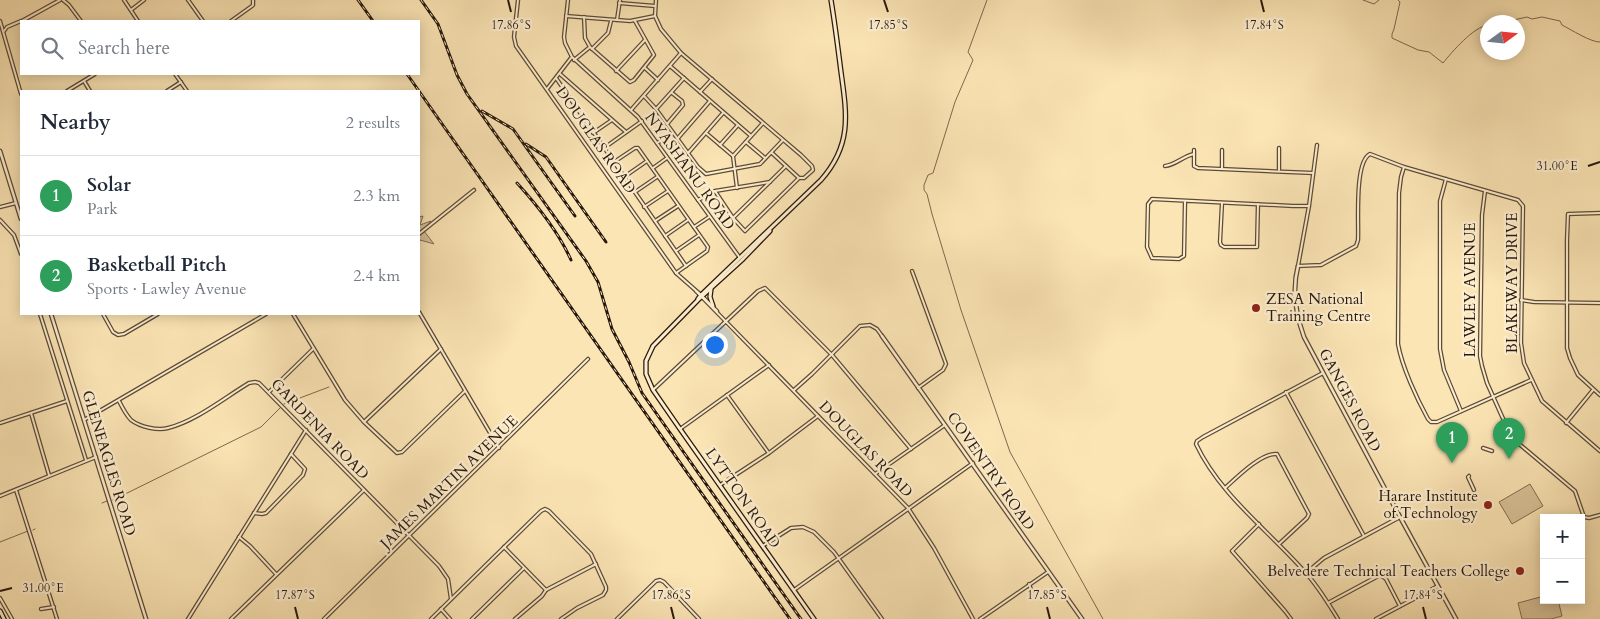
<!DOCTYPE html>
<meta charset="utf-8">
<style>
body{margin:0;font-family:Cardo,serif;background:#f2f2f3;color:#1f2937}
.controls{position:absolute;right:15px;bottom:15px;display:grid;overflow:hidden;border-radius:0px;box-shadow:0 2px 12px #0003}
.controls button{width:45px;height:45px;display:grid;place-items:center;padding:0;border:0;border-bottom:1px solid #e0e1e3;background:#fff;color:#1f2937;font:25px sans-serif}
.compass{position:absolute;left:1480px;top:15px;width:45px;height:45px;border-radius:50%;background:#fff;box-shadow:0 2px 12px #0003;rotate:75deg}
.you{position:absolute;left:714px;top:344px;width:18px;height:18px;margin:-12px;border:4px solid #fff;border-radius:50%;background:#1a73e8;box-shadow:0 0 0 8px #1a73e833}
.badge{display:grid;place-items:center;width:32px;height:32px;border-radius:50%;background:#8f2418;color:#fff;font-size:16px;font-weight:700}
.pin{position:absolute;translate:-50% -41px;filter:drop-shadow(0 1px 2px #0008)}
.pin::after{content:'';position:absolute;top:26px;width:18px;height:15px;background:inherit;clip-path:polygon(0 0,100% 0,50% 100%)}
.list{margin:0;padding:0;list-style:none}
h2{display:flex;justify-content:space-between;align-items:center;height:65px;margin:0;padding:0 20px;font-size:21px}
h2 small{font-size:16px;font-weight:400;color:#747a83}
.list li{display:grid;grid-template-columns:32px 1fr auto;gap:15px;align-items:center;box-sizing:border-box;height:80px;padding:0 20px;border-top:1px solid #e0e1e3}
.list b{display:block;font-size:19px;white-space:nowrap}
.list p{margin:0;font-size:16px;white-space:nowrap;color:#747a83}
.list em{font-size:16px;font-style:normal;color:#747a83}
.icon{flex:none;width:28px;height:28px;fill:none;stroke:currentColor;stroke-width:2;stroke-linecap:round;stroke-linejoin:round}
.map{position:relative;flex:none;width:1600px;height:619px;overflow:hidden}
.search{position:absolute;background:#fff;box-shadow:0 2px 12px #0003;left:20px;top:20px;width:400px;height:55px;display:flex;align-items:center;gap:12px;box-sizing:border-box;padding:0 18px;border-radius:0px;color:#747a83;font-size:19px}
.panel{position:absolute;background:#fff;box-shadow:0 2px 12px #0003;left:20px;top:90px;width:400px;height:225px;border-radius:0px}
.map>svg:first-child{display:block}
.green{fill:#d8c298;stroke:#806d52}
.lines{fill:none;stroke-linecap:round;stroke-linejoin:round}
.stream{stroke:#7c694f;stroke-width:1}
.minor-casing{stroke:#5d4b36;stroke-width:4.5}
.tertiary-casing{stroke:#5d4b36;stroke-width:5}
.secondary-casing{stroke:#28180c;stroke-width:5.5}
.minor{stroke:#fdeecf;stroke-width:2}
.tertiary{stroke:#fdeecf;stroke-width:2.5}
.secondary{stroke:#fdeecf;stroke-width:3}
.rail-casing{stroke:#28180c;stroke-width:3}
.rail{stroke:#fdeecf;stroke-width:1;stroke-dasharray:4;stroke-linecap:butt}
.ticks{fill:none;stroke:#28180c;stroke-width:2}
.poi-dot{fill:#8f2418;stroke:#fdeecf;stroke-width:2}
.labels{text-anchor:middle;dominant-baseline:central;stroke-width:4.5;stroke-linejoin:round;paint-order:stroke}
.street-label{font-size:15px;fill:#28180c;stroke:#fdeecf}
.poi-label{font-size:15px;fill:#28180c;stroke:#fdeecf;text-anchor:end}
.ticks-label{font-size:12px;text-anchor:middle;fill:#28180c;stroke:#fdeecf;stroke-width:4.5;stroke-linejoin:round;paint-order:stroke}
</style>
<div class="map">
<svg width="1600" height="619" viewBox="0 0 1600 619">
<rect width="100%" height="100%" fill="#fce5b5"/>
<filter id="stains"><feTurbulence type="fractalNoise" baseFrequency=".004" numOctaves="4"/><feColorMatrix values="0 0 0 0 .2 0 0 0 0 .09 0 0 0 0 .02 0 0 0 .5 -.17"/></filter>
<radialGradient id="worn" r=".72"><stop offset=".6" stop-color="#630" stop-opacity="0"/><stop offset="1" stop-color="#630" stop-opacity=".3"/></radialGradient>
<g class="green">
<polygon points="423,216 420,225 431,221 424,231 434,244 420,240 419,244 419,217"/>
<polygon points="1530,484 1543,506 1512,524 1499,502"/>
<polygon points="1544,596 1544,600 1558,600 1562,616 1551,619 1522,619 1518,603"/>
</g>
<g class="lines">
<g class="stream">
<polyline points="987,0 968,52 973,60 955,102 933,173 928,175 924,185 924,190 927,194 932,214 961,310 1010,452 1103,619"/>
<polyline points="1363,0 1374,4 1379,0"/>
<path d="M1398,0l2,2 -6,27 -2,5v4l26,12 11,2 14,11c9,-11 30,-36 45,-38"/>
<path d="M1492,22l4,-2 13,1 18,-4 5,2 10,-2 18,4 2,4c8,4 30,18 38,17"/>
<polyline points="284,404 329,387"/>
<polyline points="113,500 261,427 281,407"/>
<polyline points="102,503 107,501"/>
<polyline points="33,530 35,529"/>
<polyline points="0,542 28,531"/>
</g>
<g class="minor-casing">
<g id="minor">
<polyline points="63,0 69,5 81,21"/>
<polyline points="124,0 138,21"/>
<polyline points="188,0 203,21"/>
<polyline points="518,0 514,37 516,46 676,273 701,295 717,311"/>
<polyline points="568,0 564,37 565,43 572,57 638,117 740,258"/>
<polyline points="656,0 655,16 661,29 681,53 801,155 812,166 813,170 804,178 799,178 772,153"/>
<polyline points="619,3 655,6"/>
<polyline points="131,10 144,0"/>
<polyline points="566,16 630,21 655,16"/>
<polyline points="584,17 585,38 590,47 630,82 634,80 654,55 635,21"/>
<polyline points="617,20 620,0"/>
<polyline points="0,21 21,94"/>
<polyline points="22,21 60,0"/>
<polyline points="231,21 252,6 253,5 253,0"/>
<polyline points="4,31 7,27 21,21"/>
<polyline points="592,49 608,33 611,21"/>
<polyline points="574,60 590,47"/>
<polyline points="670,66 751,136"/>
<polyline points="645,68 658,80"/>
<polyline points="616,71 645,40"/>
<polyline points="175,74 187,91"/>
<polyline points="560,74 626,132"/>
<polyline points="556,78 686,266"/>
<polyline points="84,81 90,91"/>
<polyline points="547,89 571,58"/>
<polyline points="67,91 95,74"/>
<polyline points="167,91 181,82"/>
<polyline points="700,92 712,79"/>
<polyline points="644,96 656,109 698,167 706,174 760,164 783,140"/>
<polyline points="657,108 684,78"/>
<polyline points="631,110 681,53"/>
<polyline points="667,124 683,105 682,101 672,93"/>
<polyline points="593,133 612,120"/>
<polyline points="706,133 733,156"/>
<polyline points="678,138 710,101"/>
<polyline points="746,142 765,158"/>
<polyline points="657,143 673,133"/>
<polyline points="720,145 738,125"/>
<path d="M1317,145l-8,61 -11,60 23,-1 35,-19 2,-6c1,-17 -4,-78 12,-86l34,13 114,33 5,6 -2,137 3,20 18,38 58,50"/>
<polyline points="604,148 642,121"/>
<polyline points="1194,150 1194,166 1198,168 1313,173"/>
<polyline points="688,153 723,113"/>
<polyline points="614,162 635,148 638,148 708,247 707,251 676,273"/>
<path d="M1165,166c11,-1 18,-10 29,-12"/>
<path d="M1404,167l-3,10 -2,16 -1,151c4,23 19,55 30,75l3,3h6l94,-42"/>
<polyline points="653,168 667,158"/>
<polyline points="1222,169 1222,150"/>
<polyline points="1279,170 1279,148"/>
<polyline points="624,177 647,161"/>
<polyline points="1446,179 1440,201 1440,349 1444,370 1461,411"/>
<polyline points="737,188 733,156 763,123"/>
<polyline points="715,191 733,218 745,231 798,179"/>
<polyline points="1485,191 1482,215 1480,356 1482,366 1487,383 1509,432 1518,443 1575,491 1584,517 1589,518 1600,515"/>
<polyline points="635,192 657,177"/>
<polyline points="698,200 715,191 770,182"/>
<polyline points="1185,202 1184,256 1179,259 1152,258 1147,247 1148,204 1152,199 1293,206 1309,206"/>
<polyline points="1222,203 1220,242 1221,245 1224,247 1257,247 1258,204"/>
<polyline points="0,207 16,203"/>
<polyline points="644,207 668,191"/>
<polyline points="1600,213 1568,214 1567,240 1567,348 1570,358 1578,375 1600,395"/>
<polyline points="733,218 786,166"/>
<polyline points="0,220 14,235 21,254"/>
<polyline points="655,221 678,206"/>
<polyline points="694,227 709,217"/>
<polyline points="419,234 474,190"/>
<polyline points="665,236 688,220"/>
<polyline points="676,251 699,235"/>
<polyline points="912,271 946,364 943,370 918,388"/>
<polyline points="696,291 908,508 934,548 973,619"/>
<polyline points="1521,300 1534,302 1600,303"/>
<polyline points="419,312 499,448"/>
<polyline points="40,314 86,460"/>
<polyline points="103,314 113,332 118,335 124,334 158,314"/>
<polyline points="293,314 345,400 364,422 397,453 402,452 465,391"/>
<path d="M1323,373l-120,64 -6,4 -1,3c24,51 72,86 109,128 13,14 23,31 33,47"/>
<polyline points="653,390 758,291 765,288 832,355 911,449"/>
<polyline points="794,390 812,374 860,326 870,325 877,329 882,336"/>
<polyline points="269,392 313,349"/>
<polyline points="1286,392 1364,536"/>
<polyline points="727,395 768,452"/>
<path d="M119,401c3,6 7,14 12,19 9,7 27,11 37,8 28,-7 56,-30 81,-45l6,-1 4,1 180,183 9,13 3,20"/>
<polyline points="31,413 49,475"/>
<polyline points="84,420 266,314"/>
<polyline points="365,421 441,349"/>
<polyline points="0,423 67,401"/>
<polyline points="1566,423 1593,390"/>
<polyline points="680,429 769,365"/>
<polyline points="1483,448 1492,451"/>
<polyline points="875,474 945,425"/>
<polyline points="1469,476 1468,477 1474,490"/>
<polyline points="720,485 769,453 818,416"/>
<path d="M1225,488c11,-10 37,-36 52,-34l32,60 -2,4 -28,26"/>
<polyline points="16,490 57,619"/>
<polyline points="0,496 96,457"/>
<polyline points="254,513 262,514 266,513 303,475 305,469 291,454"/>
<polyline points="1259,524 1232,551 1285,611 1291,619"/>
<polyline points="239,537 250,546 276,574"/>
<polyline points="764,545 791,528 803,527 814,532 834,552 882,619"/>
<polyline points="504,547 546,590"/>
<polyline points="1306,573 1324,558 1400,517"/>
<polyline points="1029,584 1034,598"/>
<path d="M794,590c59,-42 119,-84 179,-127"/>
<polyline points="1052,594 1060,588"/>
<polyline points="0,598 12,619"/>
<polyline points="1328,603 1380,575 1386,579 1400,606"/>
<polyline points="41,609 54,607"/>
<polyline points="441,609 450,619"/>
<polyline points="188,619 306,430"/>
<polyline points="231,619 364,490"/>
<polyline points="324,619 588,359"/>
<polyline points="431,619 541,511 545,509 549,511 591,554 606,587 606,590 603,595 577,608 561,619"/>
<polyline points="472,619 524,568"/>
<polyline points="515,619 542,596 546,590 596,564"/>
<polyline points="617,619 656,581 660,580 664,582 699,619"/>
<polyline points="980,619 1048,572"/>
<polyline points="1376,619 1438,586"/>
</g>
</g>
<g class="tertiary-casing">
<g id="tertiary">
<polyline points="0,151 21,219"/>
<path d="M1298,266c-6,23 -2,49 6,71l96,180 56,102"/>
<polyline points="51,314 146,619"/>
<polyline points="882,336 1082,619"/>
</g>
</g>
<g class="secondary-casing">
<g id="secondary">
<polyline points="770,231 742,260 698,300 653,346 646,361 646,374 653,390 680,429 814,619"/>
<polyline points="711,289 710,297 713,306"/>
<path d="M698,299l3,-4 120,-115c31,-35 26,-65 20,-108 -3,-24 -6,-48 -10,-72"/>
<polyline points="0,611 4,619"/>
</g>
</g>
<use href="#minor" class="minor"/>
<use href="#tertiary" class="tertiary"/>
<use href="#secondary" class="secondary"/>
<g class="rail-casing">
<g id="rail">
<polyline points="358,0 373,21"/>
<polyline points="421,0 438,24 457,75 467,94 586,261 598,282 612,329 629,362 642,393 801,619"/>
<polyline points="407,74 790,619"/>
<polyline points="482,111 513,129 575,216"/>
<polyline points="526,144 546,157 606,242"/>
<path d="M517,183c20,22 42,50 54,77"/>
</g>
</g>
<use href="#rail" class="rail"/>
</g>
<path class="ticks" d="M508,0l3,12M884,0l4,12M1261,0l3,12M1588,166l12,-4M0,591l12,-3M295,607l3,12M671,607l3,12M1047,607l3,12M1423,607l3,12"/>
<g class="poi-dot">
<circle cx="1256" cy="308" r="5"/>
<circle cx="1488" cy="505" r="5"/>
<circle cx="1520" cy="571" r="5"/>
</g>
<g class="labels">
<g class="street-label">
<text transform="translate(596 140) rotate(55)">DOUGLAS ROAD</text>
<text transform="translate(690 171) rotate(54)">NYASHANU ROAD</text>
<text transform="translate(1512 283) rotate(-90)">BLAKEWAY DRIVE</text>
<text transform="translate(1470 290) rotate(-90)">LAWLEY AVENUE</text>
<text transform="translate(1350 400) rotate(62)">GANGES ROAD</text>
<text transform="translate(320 429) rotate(46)">GARDENIA ROAD</text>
<text transform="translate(866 449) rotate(46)">DOUGLAS ROAD</text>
<text transform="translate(109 463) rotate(73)">GLENEAGLES ROAD</text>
<text transform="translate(991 471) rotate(55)">COVENTRY ROAD</text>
<text transform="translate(449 482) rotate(-44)">JAMES MARTIN AVENUE</text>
<text transform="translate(743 498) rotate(55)">LYTTON ROAD</text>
</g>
<g class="poi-label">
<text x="1266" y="299" text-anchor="start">ZESA National<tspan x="1266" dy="17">Training Centre</tspan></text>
<text x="1478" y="496">Harare Institute<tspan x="1478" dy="17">of Technology</tspan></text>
<text x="1510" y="571">Belvedere Technical Teachers College</text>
</g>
</g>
<g class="ticks-label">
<text x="511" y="29">17.86°S</text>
<text x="888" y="29">17.85°S</text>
<text x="1264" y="29">17.84°S</text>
<text x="1557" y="170">31.00°E</text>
<text x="43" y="592">31.00°E</text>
<text x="295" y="599">17.87°S</text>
<text x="671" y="599">17.86°S</text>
<text x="1047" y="599">17.85°S</text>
<text x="1423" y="599">17.84°S</text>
</g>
<rect width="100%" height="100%" filter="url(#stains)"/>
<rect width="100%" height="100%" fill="url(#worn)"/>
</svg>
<div class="controls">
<button>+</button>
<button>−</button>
</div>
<svg class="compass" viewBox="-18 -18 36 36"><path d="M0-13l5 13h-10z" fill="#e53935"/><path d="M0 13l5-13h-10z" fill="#747a83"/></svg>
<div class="you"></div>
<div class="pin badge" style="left:1452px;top:463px;background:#2e9e5b">1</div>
<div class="pin badge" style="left:1509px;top:459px;background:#2e9e5b">2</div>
<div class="search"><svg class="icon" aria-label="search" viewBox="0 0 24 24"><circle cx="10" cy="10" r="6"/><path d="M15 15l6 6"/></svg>Search here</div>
<section class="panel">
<h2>Nearby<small>2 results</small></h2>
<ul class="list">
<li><span class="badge" style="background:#2e9e5b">1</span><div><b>Solar</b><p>Park</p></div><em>2.3 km</em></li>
<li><span class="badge" style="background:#2e9e5b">2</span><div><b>Basketball Pitch</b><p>Sports · Lawley Avenue</p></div><em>2.4 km</em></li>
</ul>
</section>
</div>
